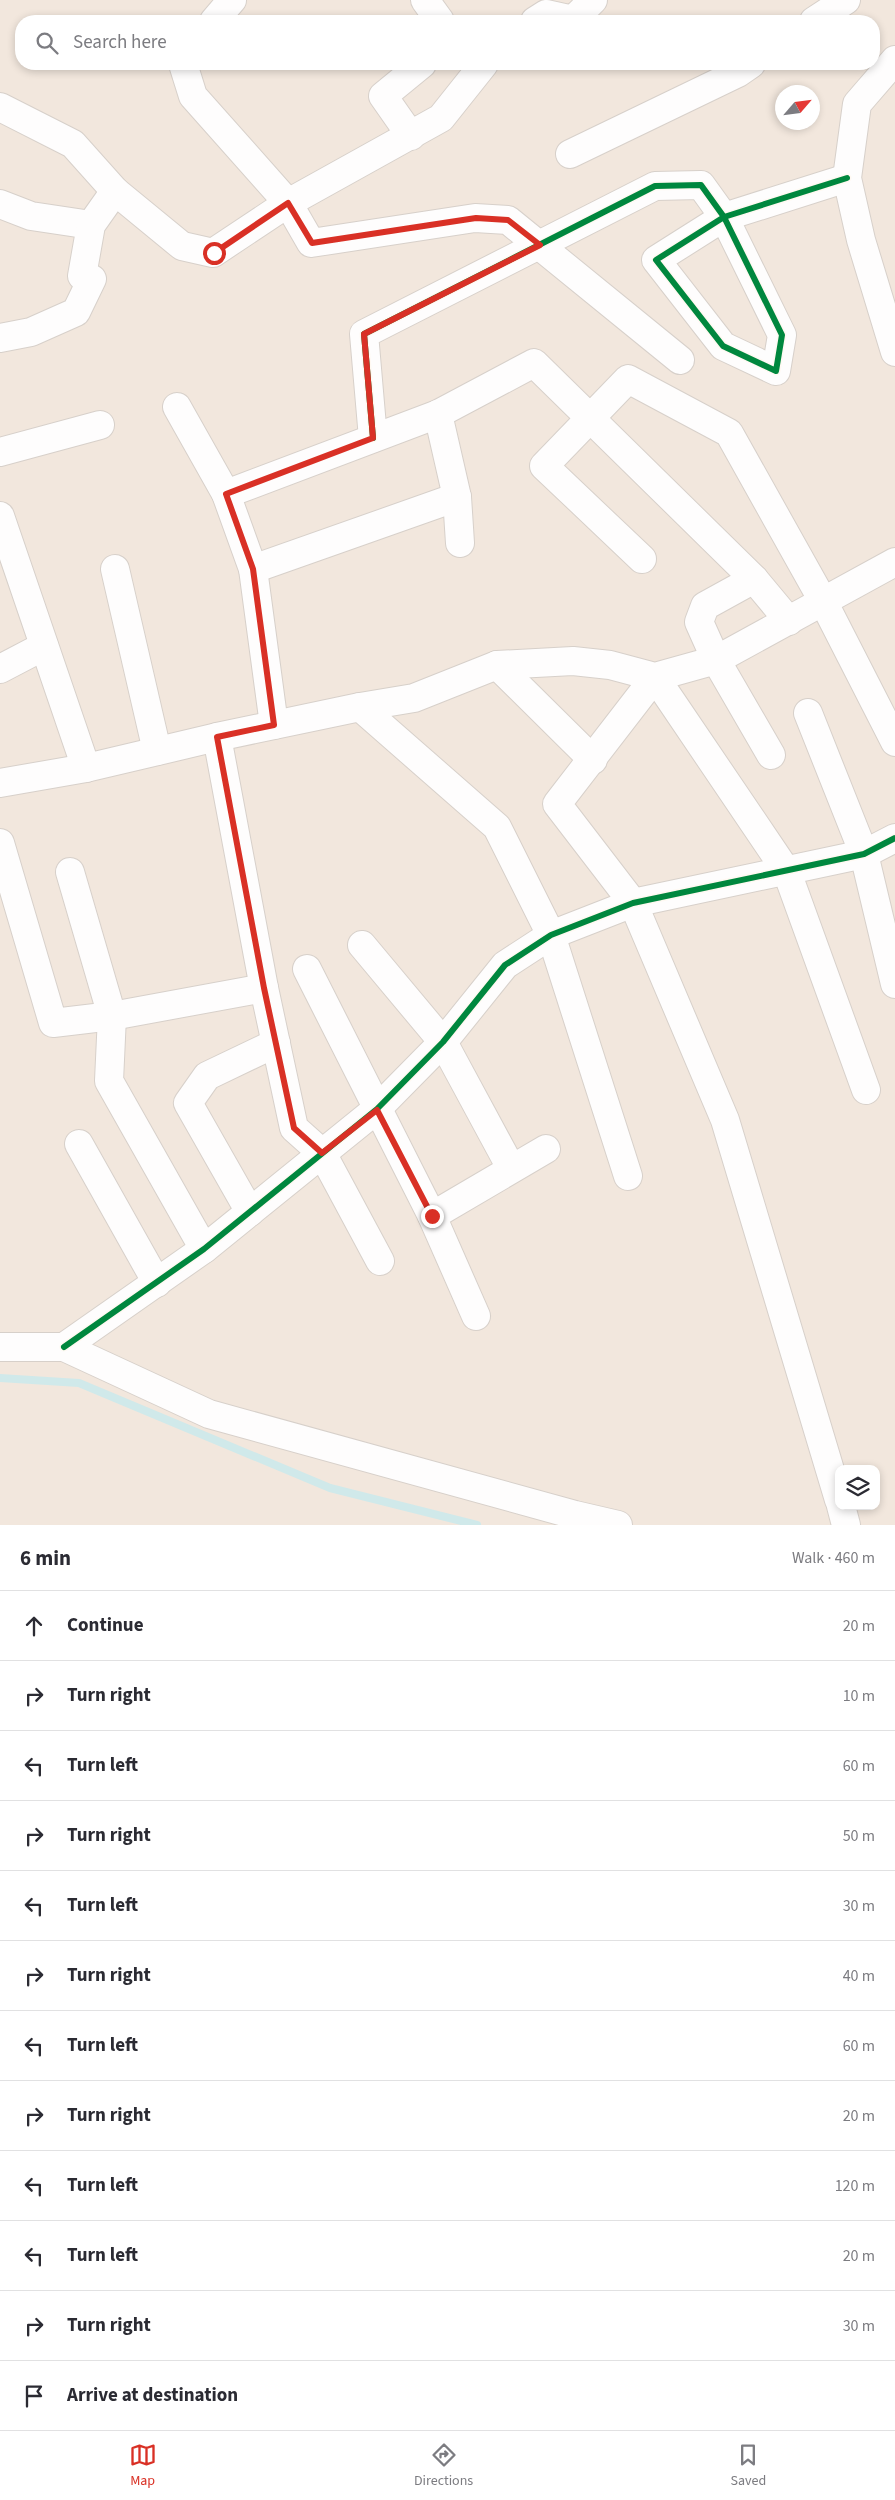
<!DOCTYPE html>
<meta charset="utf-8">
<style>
body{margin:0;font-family:"Source Sans 3",sans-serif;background:#f7f7f7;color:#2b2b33}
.controls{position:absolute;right:15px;bottom:15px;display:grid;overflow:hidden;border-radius:10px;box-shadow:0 2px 8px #0003}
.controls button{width:45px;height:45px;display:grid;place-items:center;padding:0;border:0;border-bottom:1px solid #e1e1e2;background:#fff;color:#2b2b33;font:25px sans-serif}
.compass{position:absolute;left:775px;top:85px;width:45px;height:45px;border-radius:50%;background:#fff;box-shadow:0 2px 8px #0003;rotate:62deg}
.stop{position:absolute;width:15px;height:15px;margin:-11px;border:4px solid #d93025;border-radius:50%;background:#fff}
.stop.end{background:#d93025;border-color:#fff;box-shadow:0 1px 5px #0008}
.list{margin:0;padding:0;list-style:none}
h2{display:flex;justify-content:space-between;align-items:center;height:65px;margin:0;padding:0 20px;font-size:21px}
h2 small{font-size:16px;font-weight:400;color:#7c7c81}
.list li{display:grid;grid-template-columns:32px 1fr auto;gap:15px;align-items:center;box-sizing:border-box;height:70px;padding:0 20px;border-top:1px solid #e1e1e2}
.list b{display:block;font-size:19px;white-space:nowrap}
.list em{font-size:16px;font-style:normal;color:#7c7c81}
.icon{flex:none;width:28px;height:28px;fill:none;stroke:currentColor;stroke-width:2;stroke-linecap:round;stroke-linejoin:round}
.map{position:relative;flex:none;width:895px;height:1525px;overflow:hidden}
.search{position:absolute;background:#fff;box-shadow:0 2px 8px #0003;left:15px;right:15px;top:15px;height:55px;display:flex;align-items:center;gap:12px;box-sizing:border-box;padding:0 18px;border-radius:20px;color:#7c7c81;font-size:19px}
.sheet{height:905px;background:#fff}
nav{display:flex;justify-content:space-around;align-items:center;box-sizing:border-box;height:70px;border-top:1px solid #e1e1e2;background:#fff;font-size:14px;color:#7c7c81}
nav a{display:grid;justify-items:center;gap:2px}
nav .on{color:#d93025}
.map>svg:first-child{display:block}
.residential{fill:#f2e7dd;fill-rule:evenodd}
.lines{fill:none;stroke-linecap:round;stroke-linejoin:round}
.stream{stroke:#d0e9ea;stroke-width:8}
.minor-casing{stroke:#d7d0ca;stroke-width:30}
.minor{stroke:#fefdfd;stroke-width:28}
.cycleway-casing{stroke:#fff9f2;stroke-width:9}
.cycleway{stroke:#00873e;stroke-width:6}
.route{stroke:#d93025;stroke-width:6}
</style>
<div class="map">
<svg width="895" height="1525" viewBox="0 0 895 1525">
<rect width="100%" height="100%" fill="#f9f4ef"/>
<path class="residential" d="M0,0h895v1525h-895zM21,21h853v43h-853zM782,92h30v30h-30zM839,1469h37v37h-37z"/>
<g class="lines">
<polyline class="stream" points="0,1378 79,1383 330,1488 477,1525"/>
<g class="minor-casing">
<g id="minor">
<polyline points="425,0 440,21"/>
<polyline points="214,21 232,0"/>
<polyline points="535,21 546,14 573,20 593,0"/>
<polyline points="814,21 846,0"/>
<polyline points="895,60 857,104 847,178 861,240 895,352"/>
<polyline points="183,64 193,96 288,203 311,243 475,218 508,220 680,360"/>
<polyline points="0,107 73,144 115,191 182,246 213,253 288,203 441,118 484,64"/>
<polyline points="411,136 383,96 422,64"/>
<polyline points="570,154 738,73 751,64"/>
<polyline points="0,204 31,216 91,225"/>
<polyline points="0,338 31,332 76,312 92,279 82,276 91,225 115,191"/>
<polyline points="177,407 226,494 253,569 274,725"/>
<polyline points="438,414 457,497 460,543"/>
<polyline points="373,438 364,334 655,186 701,185 724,217 782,335 776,371 723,346 656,260 724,217 847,178"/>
<polyline points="0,452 100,425"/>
<polyline points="226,494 438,414 534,363 754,579 789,621"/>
<polyline points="0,516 86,768"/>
<polyline points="642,559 544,466 628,379 729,433 823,601 895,742"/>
<polyline points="115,569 157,751"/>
<polyline points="253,569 457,497"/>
<polyline points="754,579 705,606 699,622 716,660 771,755"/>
<polyline points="497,665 593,760"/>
<polyline points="0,669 44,646"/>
<polyline points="655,677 557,804 633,903 725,1120 839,1500"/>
<polyline points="655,677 787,872 866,1090"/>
<polyline points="360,707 497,827 551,935 628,1176"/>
<polyline points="808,713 864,854 895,984"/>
<polyline points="217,737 264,988 294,1128 322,1153 380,1261"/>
<polyline points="0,783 86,768 217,737 360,707 414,698 497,665 573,661 610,665 655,677 716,660 895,562"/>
<polyline points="0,843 53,1023 112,1016 264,988"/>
<polyline points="70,872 112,1016 109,1081 204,1249"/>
<polyline points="362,945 443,1042 511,1168"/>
<polyline points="307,969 432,1216 476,1316"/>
<polyline points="79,1144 157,1283"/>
<polyline points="250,1212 188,1103 207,1076 276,1043"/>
<polyline points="432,1216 546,1149"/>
<polyline points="0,1347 64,1347 209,1414 575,1515 618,1525"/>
<polyline points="64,1347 204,1249 377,1109 443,1042 505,965 551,935 633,903 864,854 895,838"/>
<polyline points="841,1506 846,1525"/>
</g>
</g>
<use href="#minor" class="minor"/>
<g class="cycleway-casing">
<g id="cycleway">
<polyline points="373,438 364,334 655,186 701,185 724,217 782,335 776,371 723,346 656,260 724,217 847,178"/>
<polyline points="64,1347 204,1249 377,1109 443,1042 505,965 551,935 633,903 864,854 895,838"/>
</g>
</g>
<use href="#cycleway" class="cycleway"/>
</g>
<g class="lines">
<polyline class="route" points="214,253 288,203 312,243 476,218 508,220 540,245 364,334 373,438 226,494 253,569 274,725 217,737 264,988 294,1128 322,1153 377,1110 432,1216"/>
</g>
</svg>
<div class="controls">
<button><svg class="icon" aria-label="layers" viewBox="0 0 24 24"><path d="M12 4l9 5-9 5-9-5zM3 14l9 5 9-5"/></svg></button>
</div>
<svg class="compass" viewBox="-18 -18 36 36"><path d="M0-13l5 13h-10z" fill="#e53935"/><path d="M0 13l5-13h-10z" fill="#7c7c81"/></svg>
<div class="stop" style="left:214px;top:253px"></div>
<div class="stop end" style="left:432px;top:1216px"></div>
<div class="search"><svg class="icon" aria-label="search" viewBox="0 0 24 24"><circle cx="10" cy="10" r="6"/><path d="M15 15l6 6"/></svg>Search here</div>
</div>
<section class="sheet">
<h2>6 min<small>Walk · 460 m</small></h2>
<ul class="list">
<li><svg class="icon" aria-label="ahead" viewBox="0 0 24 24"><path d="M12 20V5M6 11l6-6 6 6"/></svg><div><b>Continue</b></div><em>20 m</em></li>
<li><svg class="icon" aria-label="right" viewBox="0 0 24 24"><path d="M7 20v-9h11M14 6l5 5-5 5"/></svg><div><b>Turn right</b></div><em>10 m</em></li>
<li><svg class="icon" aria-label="left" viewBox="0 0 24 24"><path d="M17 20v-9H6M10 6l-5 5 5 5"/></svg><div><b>Turn left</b></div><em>60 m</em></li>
<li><svg class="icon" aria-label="right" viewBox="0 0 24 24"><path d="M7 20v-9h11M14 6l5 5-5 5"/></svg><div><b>Turn right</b></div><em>50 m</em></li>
<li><svg class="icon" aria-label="left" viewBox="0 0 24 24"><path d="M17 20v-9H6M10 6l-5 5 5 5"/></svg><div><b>Turn left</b></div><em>30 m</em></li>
<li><svg class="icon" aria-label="right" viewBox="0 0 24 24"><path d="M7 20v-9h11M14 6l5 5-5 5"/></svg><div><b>Turn right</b></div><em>40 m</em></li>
<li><svg class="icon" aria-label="left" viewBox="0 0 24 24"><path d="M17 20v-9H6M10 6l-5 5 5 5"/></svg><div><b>Turn left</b></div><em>60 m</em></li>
<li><svg class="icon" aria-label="right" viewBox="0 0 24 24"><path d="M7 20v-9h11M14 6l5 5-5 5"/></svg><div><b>Turn right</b></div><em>20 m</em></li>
<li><svg class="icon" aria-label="left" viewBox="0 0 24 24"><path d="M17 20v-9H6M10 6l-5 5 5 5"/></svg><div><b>Turn left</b></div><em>120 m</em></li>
<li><svg class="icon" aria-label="left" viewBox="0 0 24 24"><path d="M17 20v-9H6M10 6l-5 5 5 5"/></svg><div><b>Turn left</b></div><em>20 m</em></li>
<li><svg class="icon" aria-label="right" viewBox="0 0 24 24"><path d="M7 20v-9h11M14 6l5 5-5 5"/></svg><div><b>Turn right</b></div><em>30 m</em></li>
<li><svg class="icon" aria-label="arrive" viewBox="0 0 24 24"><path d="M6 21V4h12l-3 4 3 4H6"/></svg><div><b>Arrive at destination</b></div></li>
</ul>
</section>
<nav>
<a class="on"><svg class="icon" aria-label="map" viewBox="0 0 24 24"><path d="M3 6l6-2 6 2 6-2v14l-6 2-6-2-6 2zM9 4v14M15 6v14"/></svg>Map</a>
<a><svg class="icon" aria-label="directions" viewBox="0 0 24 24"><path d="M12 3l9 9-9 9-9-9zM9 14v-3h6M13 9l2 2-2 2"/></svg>Directions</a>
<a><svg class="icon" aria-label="saved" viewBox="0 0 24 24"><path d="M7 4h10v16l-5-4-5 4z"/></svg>Saved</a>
</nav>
